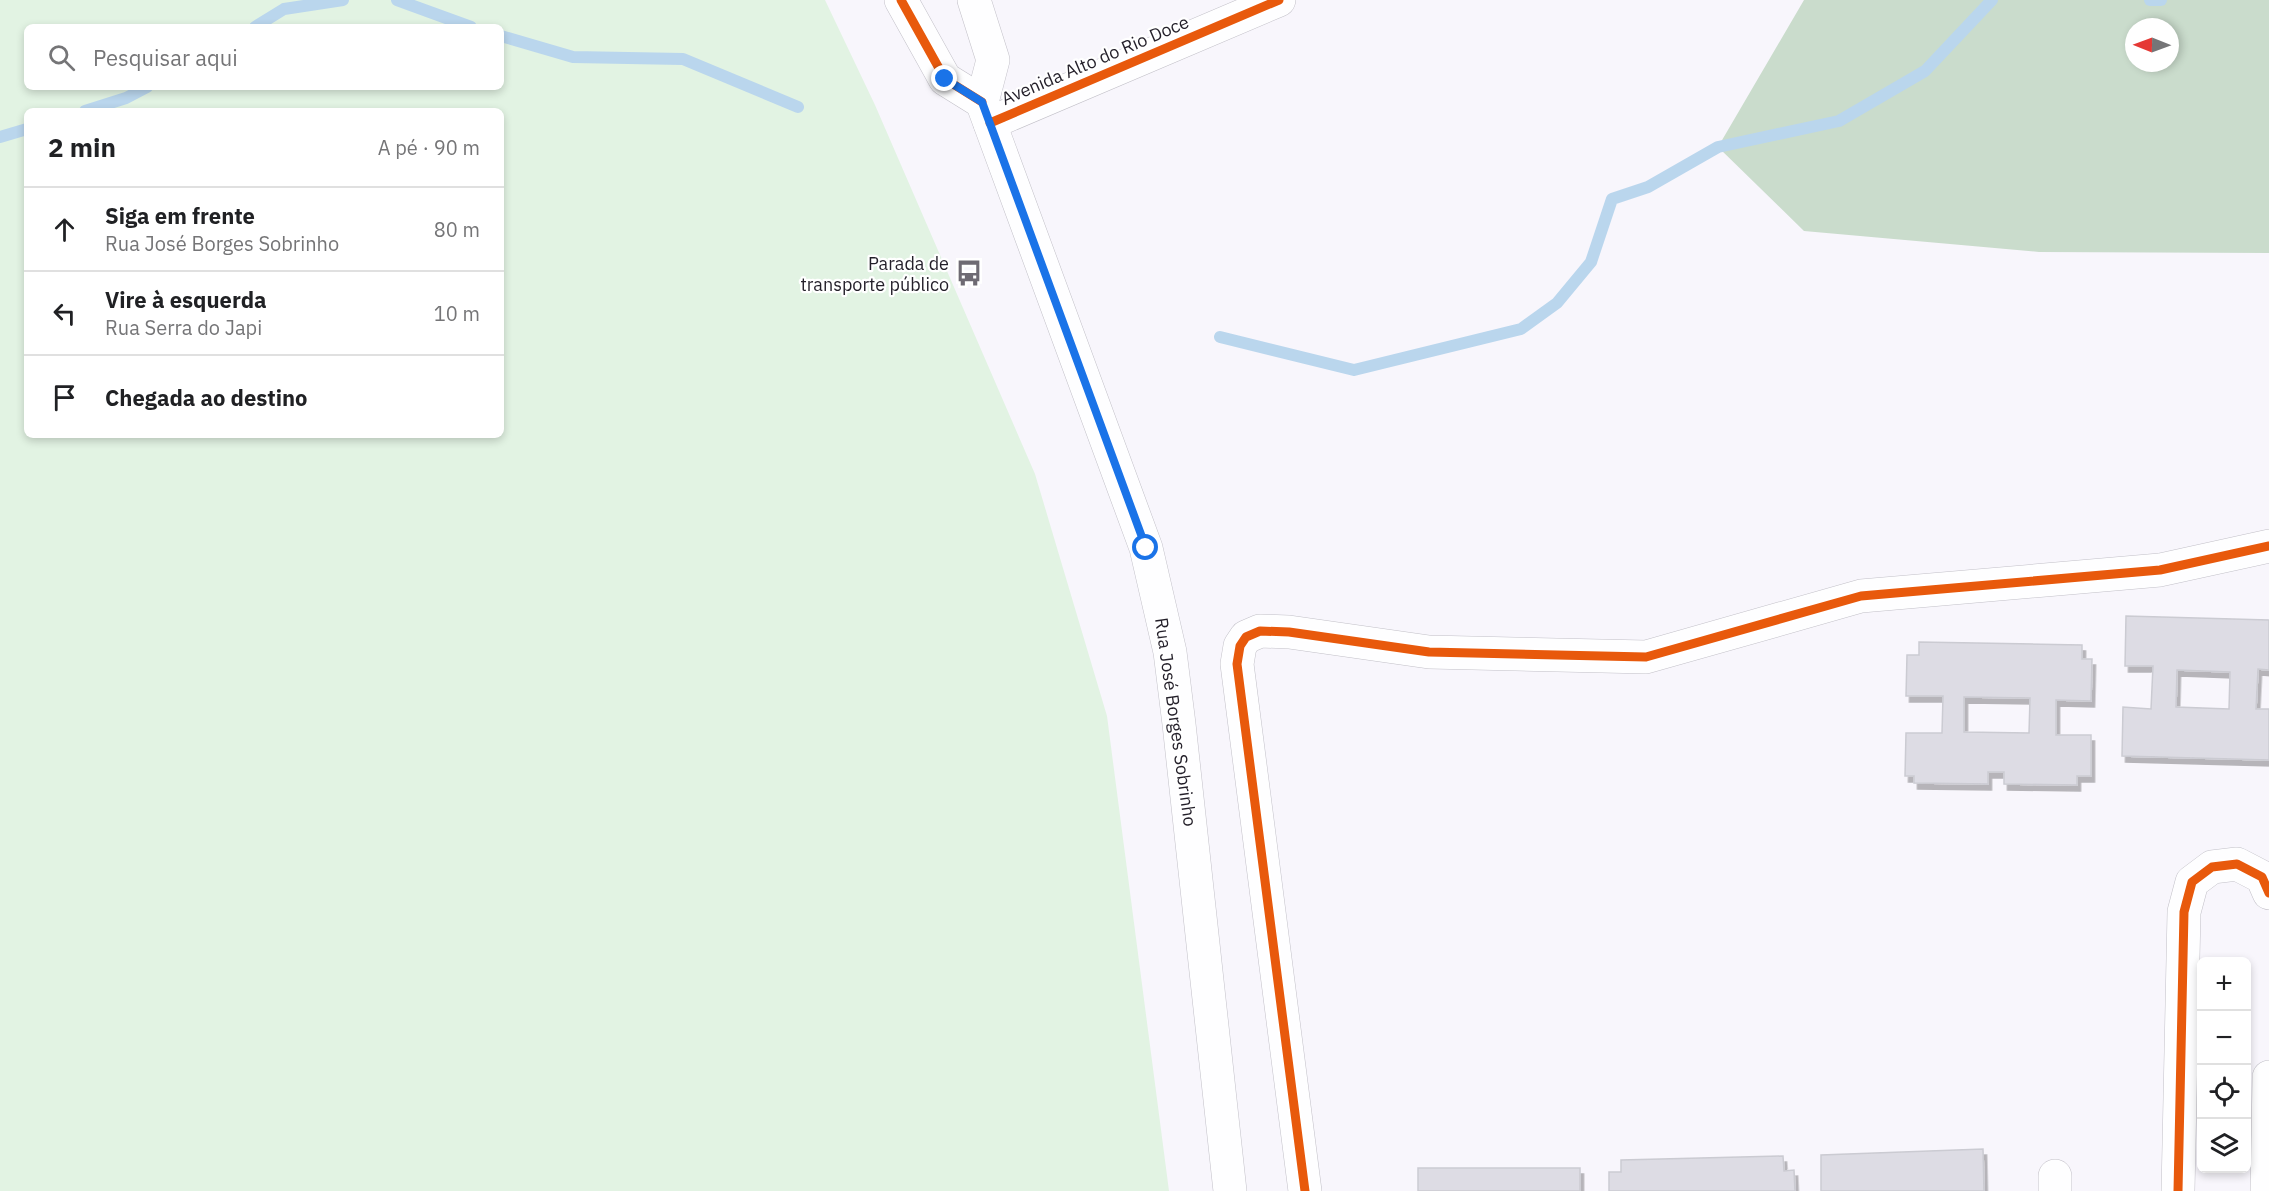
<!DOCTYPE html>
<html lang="pt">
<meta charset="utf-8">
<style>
body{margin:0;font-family:"IBM Plex Sans",sans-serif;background:#f2f2f2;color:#202124}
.controls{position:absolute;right:18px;bottom:18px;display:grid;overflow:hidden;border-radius:9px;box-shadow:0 3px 9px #0003}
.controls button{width:54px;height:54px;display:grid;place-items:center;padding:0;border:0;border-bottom:2px solid #e0e0e0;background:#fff;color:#202124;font:30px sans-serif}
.compass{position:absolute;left:2125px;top:18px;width:54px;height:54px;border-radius:50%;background:#fff;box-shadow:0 3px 9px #0003;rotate:271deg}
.stop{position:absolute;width:18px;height:18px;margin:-14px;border:4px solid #1a73e8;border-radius:50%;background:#fff}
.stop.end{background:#1a73e8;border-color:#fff;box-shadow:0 2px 6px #0008}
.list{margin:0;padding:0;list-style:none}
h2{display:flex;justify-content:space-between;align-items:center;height:78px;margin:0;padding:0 24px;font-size:26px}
h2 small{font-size:20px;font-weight:400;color:#757577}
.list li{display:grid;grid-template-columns:39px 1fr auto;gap:18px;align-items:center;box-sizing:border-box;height:84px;padding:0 24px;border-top:2px solid #e0e0e0}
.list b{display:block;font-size:22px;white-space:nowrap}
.list p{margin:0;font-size:20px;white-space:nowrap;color:#757577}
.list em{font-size:20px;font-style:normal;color:#757577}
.icon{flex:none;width:33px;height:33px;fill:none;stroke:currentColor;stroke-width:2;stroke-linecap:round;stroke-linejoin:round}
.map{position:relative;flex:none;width:2269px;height:1191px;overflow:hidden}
.search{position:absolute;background:#fff;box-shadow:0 3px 9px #0003;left:24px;top:24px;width:480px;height:66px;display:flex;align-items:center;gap:15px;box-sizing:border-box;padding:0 21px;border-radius:9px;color:#757577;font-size:22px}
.panel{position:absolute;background:#fff;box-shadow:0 3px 9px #0003;left:24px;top:108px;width:480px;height:330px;border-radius:9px}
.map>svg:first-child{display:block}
.green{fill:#e2f3e3;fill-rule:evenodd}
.forest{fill:#cadccc;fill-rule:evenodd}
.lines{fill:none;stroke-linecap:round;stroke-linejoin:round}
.stream{stroke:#bad6ed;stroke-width:12}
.building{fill:#dddce4;stroke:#cbcbd2;stroke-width:1.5;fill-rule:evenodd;filter:url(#shadow)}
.minor-casing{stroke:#c2c0c8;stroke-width:34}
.tertiary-casing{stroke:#c2c0c8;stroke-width:34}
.minor{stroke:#fefeff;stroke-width:33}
.tertiary{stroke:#fefeff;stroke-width:33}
.cycleway-casing{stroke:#fff;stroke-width:13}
.cycleway{stroke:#e8590c;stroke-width:9}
.route{stroke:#1a73e8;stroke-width:8}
.labels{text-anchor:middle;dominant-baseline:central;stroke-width:4.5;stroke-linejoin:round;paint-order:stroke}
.street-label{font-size:18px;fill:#231f29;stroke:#fff}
.poi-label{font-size:18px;fill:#231f29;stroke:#fff;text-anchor:end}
</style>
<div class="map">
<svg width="2269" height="1191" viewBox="0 0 2269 1191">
<defs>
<filter id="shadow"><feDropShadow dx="3.5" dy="6" stdDeviation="0" flood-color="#0004"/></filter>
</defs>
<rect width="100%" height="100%" fill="#f8f6fc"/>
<path class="green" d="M0,0h825l50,105 160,369 72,242 62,475h-1169zM27,27h474v60h-474zM27,111h474v324h-474z"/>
<path class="forest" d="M1804,0h465v253l-230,-1 -235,-21 -86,-84zM2134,27h36v36h-36z"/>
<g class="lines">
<g class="stream">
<polyline points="397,0 471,27"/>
<polyline points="2150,0 2161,0"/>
<polyline points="255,27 284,9 343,0"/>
<polyline points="501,36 573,57 683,59 798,107"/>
<polyline points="85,111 126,98 147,87"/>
<polyline points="0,137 27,129"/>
<polyline points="1220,337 1354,370 1521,329 1557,303 1591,262 1612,199 1648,187 1718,147 1839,121 1925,71 1992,0"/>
</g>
</g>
<g class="building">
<path d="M2126,616l143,4v50l-11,-1 -2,40h13v51l-147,-4 1,-49 28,2 2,-43h-28zM2177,670l53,2 -1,37 -53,-2z"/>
<path d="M1919,642l163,3v14h10l-1,42 -35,-1v35h35v41h-14v9l-73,-1v-12h-16v12l-74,-1v-7h-9l1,-43h36l1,-37h-37l1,-41h12zM1964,697l66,1 -1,35 -65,-1z"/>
<polygon points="1983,1149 1984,1191 1821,1191 1821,1155"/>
<polygon points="1783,1156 1784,1171 1794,1170 1795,1191 1609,1191 1609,1172 1621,1172 1621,1160"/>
<rect x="1418" y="1168" width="162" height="23"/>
</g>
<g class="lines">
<g class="minor-casing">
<g id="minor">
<polyline points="990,123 1279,0"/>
<polyline points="1305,1191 1237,664 1240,646 1246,637 1260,631 1289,632 1429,652 1646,657 1861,596 2160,570 2269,546"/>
<polyline points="2055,1191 2055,1176"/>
<polyline points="2178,1191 2184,912 2192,882 2212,867 2237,864 2262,877 2269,893"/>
<polyline points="2267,1191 2269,1077"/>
</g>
</g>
<g class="tertiary-casing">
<g id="tertiary">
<polyline points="901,0 945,79 982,102"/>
<polyline points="974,0 993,60 982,102"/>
<polyline points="982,102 1146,548 1170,652 1179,724 1230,1191"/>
</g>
</g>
<use href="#minor" class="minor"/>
<use href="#tertiary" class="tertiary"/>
<g class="cycleway-casing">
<g id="cycleway">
<polyline points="901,0 945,79 982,102"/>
<polyline points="990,123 1279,0"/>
<polyline points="1305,1191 1237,664 1240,646 1246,637 1260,631 1289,632 1429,652 1646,657 1861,596 2160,570 2269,546"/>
<polyline points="2178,1191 2184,912 2192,882 2212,867 2237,864 2262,877 2269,893"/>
</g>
</g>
<use href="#cycleway" class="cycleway"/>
</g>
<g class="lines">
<polyline class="route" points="945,79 982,102 1146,548"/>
</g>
<defs>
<g id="bus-bare" transform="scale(2.07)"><path d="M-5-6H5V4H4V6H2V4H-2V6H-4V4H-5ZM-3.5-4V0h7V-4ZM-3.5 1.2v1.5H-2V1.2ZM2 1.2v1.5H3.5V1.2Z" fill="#6e6a73" stroke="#fff" stroke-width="2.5" paint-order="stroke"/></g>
</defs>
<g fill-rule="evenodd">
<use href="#bus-bare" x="969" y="273"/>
</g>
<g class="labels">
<g class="street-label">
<text transform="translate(1095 60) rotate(-23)">Avenida Alto do Rio Doce</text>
<text transform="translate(1176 722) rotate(82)">Rua José Borges Sobrinho</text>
</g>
<g class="poi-label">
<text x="949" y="263">Parada de<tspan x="949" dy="21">transporte público</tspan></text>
</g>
</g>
</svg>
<div class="controls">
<button>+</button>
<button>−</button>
<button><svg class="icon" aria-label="locate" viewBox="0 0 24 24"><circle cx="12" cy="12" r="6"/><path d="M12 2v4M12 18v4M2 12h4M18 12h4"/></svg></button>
<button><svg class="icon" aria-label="layers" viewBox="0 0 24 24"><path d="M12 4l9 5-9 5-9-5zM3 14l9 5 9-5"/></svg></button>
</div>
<svg class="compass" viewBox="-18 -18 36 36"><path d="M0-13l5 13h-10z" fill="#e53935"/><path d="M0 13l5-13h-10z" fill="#757577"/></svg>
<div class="stop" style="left:1146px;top:548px"></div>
<div class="stop end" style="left:945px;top:79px"></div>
<div class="search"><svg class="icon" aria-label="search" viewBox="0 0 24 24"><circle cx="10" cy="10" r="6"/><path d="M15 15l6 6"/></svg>Pesquisar aqui</div>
<section class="panel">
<h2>2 min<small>A pé · 90 m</small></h2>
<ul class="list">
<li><svg class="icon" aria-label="ahead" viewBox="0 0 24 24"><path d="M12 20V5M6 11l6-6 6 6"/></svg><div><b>Siga em frente</b><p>Rua José Borges Sobrinho</p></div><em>80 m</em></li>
<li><svg class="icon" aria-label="left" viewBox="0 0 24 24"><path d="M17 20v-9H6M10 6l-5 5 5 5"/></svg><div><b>Vire à esquerda</b><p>Rua Serra do Japi</p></div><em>10 m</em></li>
<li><svg class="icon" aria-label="arrive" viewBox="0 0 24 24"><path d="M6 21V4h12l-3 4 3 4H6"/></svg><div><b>Chegada ao destino</b></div></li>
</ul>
</section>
</div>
